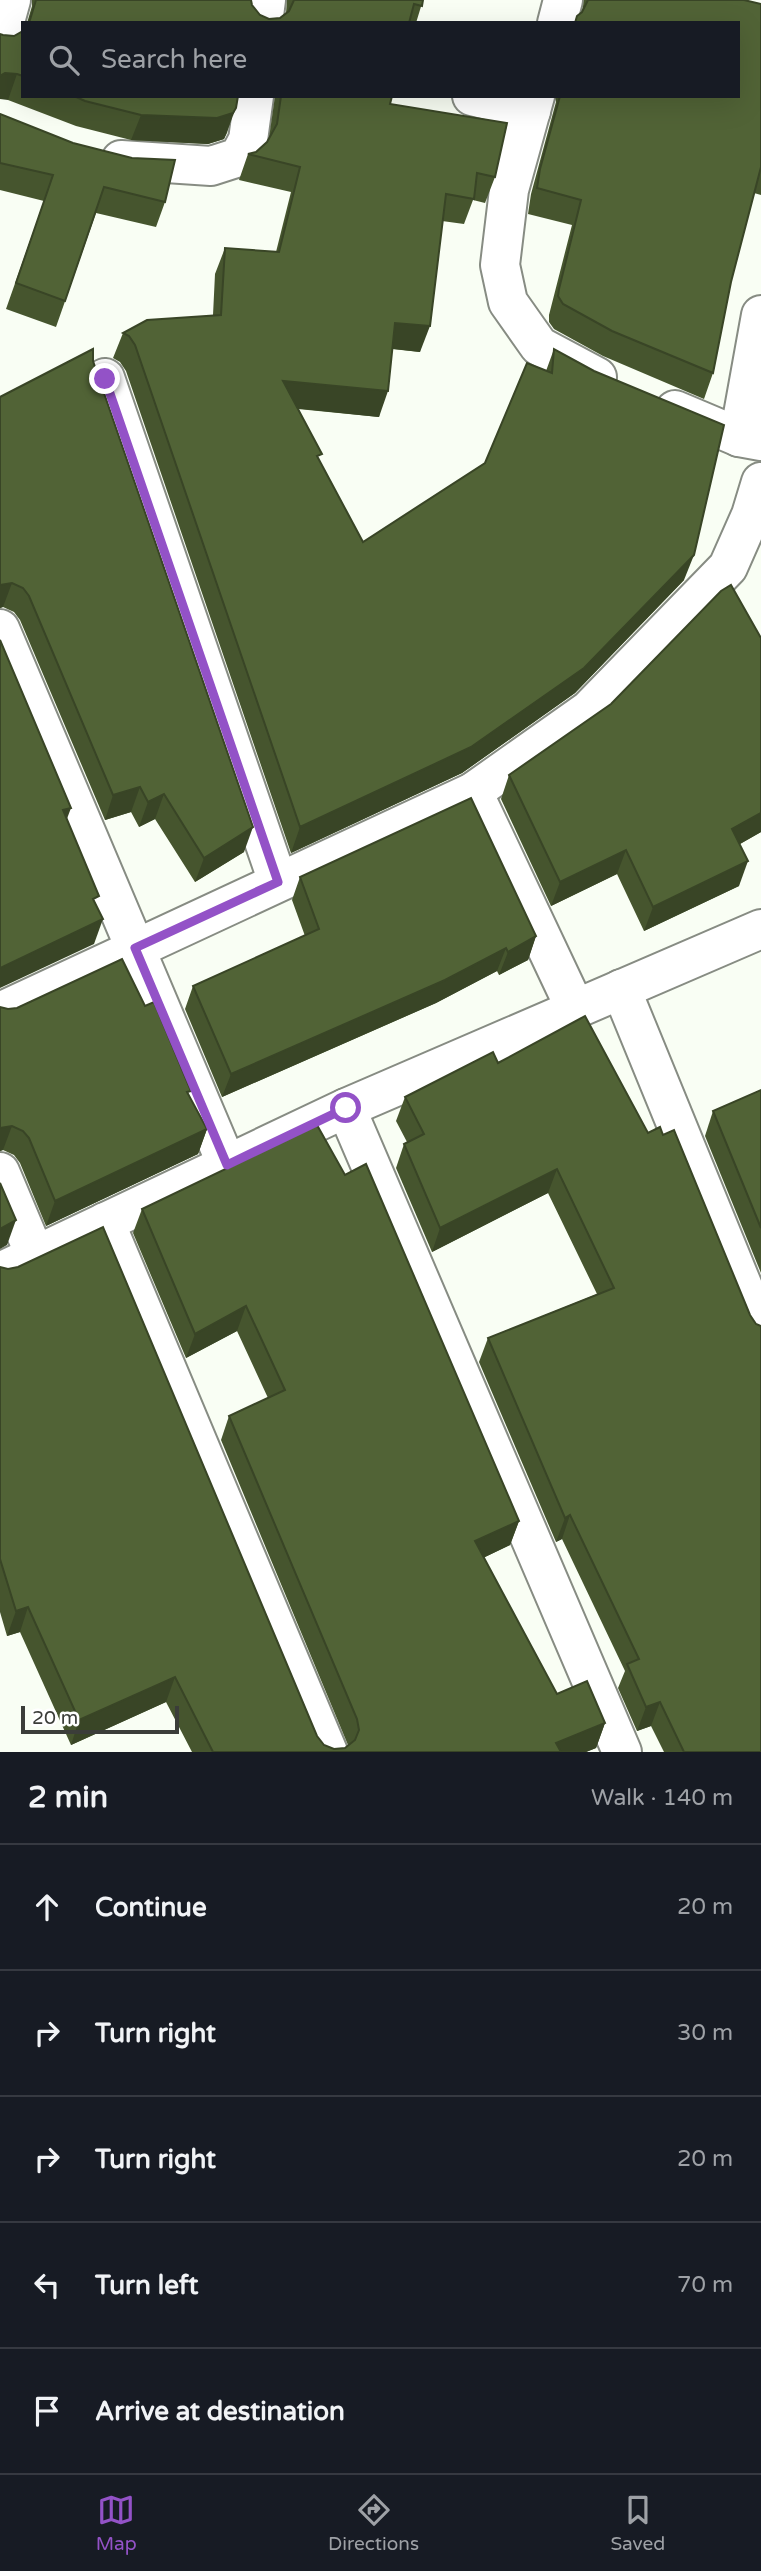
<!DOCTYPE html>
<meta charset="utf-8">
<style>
body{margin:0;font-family:"Varela Round",sans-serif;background:#20242c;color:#f1f3f6}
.scale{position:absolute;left:21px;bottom:18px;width:158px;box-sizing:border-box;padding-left:7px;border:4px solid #3b3d39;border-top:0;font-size:19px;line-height:24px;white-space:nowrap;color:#3b3d39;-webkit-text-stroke:5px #fff;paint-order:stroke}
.stop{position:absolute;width:21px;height:21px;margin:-16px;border:5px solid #9352c7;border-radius:50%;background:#fff}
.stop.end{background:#9352c7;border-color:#fff;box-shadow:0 2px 7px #0008}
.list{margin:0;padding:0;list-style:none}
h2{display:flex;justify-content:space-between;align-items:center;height:91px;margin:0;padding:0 28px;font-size:30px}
h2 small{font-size:23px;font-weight:400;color:#9ea1a6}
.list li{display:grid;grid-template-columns:46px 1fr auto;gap:21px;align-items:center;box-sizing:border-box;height:126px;padding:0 28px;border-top:2px solid #363941}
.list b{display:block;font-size:26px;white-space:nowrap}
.list em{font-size:23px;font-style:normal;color:#9ea1a6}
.icon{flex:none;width:38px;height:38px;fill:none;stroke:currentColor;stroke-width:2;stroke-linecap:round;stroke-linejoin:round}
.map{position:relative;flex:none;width:761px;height:1752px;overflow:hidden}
.search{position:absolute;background:#171b24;box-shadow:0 7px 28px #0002;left:21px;right:21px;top:21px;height:77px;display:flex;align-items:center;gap:18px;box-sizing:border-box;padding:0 24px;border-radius:0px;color:#9ea1a6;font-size:26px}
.sheet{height:721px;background:#171b24}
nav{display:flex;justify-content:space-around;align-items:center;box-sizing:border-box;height:98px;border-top:2px solid #363941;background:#171b24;font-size:19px;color:#9ea1a6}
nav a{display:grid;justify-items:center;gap:4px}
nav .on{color:#9352c7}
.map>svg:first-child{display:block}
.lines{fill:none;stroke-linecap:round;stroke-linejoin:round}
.minor-casing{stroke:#878c83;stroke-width:42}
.minor{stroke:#fff;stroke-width:38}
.wall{fill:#46552e}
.shaded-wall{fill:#394526}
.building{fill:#516336;stroke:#394526;stroke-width:2}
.route{stroke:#9352c7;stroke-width:9}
</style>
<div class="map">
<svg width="761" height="1752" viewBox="0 0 761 1752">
<rect width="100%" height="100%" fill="#f9fef4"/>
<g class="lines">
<g class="minor-casing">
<g id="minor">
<polyline points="263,23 266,0"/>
<polyline points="557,23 563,0"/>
<polyline points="0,40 11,0"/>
<polyline points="472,96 531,111"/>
<polyline points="535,96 509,190 500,265 508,302 539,346 597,377"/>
<polyline points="121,160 211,166 239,157 248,140 254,96"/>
<polyline points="105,378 278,882"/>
<polyline points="675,410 739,437 761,441"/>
<polyline points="739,437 761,315"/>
<polyline points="0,629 227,1165"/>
<polyline points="473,792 575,1008"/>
<polyline points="621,989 761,1331"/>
<polyline points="0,1012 473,792 589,710 728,567 751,515 761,482"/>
<polyline points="346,1108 622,1752"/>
<polyline points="0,1172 35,1255"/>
<polyline points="105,1222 328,1752"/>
<polyline points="0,1272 346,1108 761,929"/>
</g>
</g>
<use href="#minor" class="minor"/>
</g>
<g class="wall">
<polygon points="32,0 251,0 252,5 260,15 269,19 280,18 286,13 287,0 423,0 416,23 27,23 32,6"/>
<polygon points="584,0 744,0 761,4 761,195 754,193 731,282 713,373 704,399 603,356 554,329 549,322 549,315 572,225 528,214 531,194 556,102 555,96 738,96 738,23 574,23 577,16 582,12"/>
<polygon points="23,31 23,96 238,96 227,133 224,139 208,144 131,140 76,126 8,100 3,35 14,36"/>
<polygon points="275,96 392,96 390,104 495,177 485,203 473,200 464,224 442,221 420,352 392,349 379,417 298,409 319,460 363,542 485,463 546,371 554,349 684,580 575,693 462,773 291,853 126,371 120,362 113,358 123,333 213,315 215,274 225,248 276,252 291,192 239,180 248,154 256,152 267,142 269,138"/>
<polygon points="0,114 165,202 156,227 96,213 56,327 6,309 44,201 0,190"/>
<polygon points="93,361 244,852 195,882 155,819 139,827 131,812 105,820 20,620 14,612 3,607 0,608 0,397"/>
<polygon points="761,638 761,832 740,844 739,886 644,931 617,874 551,906 501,799 509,775 611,704"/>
<polygon points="300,877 536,936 528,960 499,975 497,971 436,1003 222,1097 185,1009 193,986 305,936 292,900"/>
<polygon points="0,1007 189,1096 207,1129 198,1154 46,1226 20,1163 14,1155 3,1150 0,1151"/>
<polygon points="585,1016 761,1752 664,1752 651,1726 637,1731 618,1688 625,1671 562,1539 556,1542 479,1362 488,1338 597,1294 548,1193 432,1252 396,1168 404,1144 407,1142 396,1121 405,1097 498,1063"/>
<polygon points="761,1090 761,1273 705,1136 713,1111"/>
<polygon points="142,1209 519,1521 510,1545 483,1558 557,1694 605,1723 596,1748 586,1752 192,1752 166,1702 71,1745 20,1632 7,1636 0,1612 0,1267 317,1736 324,1745 334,1749 345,1748 348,1745 221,1440 229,1416 268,1398 237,1331 186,1358 133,1233"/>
</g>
<g class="shaded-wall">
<polygon points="5,73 17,74 8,100 0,99 0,76"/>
<polygon points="236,108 224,139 208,144 131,140 141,115"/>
<polygon points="395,323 430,326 420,352 386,348"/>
<polygon points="283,381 388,391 379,417 274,406"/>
<polygon points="694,555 684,580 575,693 462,773 291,853 300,827"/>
<polygon points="12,583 3,607 0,608 0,585"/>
<polygon points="140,787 131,812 105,820 113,795"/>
<polygon points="164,794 155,819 139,827 148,802"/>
<polygon points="71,808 62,832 63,810"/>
<polygon points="761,813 761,832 724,853 732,829"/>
<polygon points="253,827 244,852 195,882 204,858"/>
<polygon points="626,850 617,874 551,906 560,882"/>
<polygon points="748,861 739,886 644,931 653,907"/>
<polygon points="103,919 94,944 0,988 0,968"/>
<polygon points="536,936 528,960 499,975 508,952"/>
<polygon points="506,948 497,971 436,1003 222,1097 231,1074"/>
<polygon points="12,1126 3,1150 0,1151 0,1128"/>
<polygon points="207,1129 198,1154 46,1226 55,1201"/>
<polygon points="557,1169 548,1193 432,1252 440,1228"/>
<polygon points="16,1220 7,1245 0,1249 0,1229"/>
<polygon points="246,1306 237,1331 186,1358 195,1334"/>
<polygon points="570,1515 562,1539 556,1542 565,1518"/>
<polygon points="519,1521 510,1545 466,1566 475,1541"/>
<polygon points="28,1607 20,1632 7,1636 16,1611"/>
<polygon points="175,1677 166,1702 71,1745 79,1720"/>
<polygon points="660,1702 651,1726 637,1731 646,1707"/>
<polygon points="605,1723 596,1748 586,1752 553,1752 556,1743"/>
</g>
<g class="building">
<polygon points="36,0 251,0 252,5 260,15 269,19 280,18 289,11 294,0 423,0 422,6 414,4 409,23 29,23"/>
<polygon points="588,0 744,0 761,4 761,167 731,282 713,373 612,331 563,304 558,296 559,289 581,200 537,188 540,169 560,96 738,96 738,23 575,23 577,16 582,12"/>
<polygon points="23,31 23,76 17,74 5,73 0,76 0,34 3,35 14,36"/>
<polygon points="74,96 238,96 236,108 233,113 217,118 141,115 85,101"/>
<polygon points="281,96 392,96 390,104 507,123 495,177 477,173 474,199 446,194 430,326 395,323 388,391 283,381 322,454 317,456 363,542 485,463 527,363 552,373 554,349 594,371 724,425 694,555 584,668 471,747 300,827 135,345 129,336 123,333 147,320 221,315 225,248 279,252 300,167 248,154 256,152 267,142 277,124"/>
<polygon points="0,114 73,143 132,158 175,160 165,202 104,187 65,301 16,283 53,175 0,163"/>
<polygon points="93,349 93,361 253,827 204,858 164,794 148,802 140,787 113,795 29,596 23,588 12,583 0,585 0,397"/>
<polygon points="731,585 761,638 761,813 732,829 748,861 653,907 626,850 560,882 509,775 611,704 721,591"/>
<polygon points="0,640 71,808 63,810 99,896 93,899 103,919 0,968"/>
<polygon points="471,798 536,936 508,952 506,948 445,980 231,1074 193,986 319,929 300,877"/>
<polygon points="122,959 145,1006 154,1002 191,1091 187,1092 207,1129 55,1201 29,1138 23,1131 12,1126 0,1128 0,1007 8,1009 17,1008"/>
<polygon points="585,1016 648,1133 660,1127 663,1135 674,1130 750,1315 756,1324 761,1326 761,1752 684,1752 660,1702 646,1707 627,1664 639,1659 570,1515 565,1518 488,1338 614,1288 557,1169 440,1228 404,1144 424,1134 405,1097 493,1052 498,1063"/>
<polygon points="761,1090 761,1228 713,1111"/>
<polygon points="317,1125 345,1175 366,1164 519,1521 475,1541 557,1694 587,1681 605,1723 556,1743 561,1752 213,1752 175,1677 79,1720 28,1607 16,1611 0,1559 0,1267 8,1269 18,1267 103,1227 317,1736 324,1745 334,1749 345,1748 355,1740 359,1730 357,1719 229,1416 285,1390 246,1306 195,1334 142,1209"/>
<polygon points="0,1183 16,1220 0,1229"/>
</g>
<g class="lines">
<polyline class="route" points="105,379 278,882 135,948 227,1165 346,1108"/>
</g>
</svg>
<div class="scale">20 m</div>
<div class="stop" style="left:346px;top:1108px"></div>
<div class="stop end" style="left:105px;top:379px"></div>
<div class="search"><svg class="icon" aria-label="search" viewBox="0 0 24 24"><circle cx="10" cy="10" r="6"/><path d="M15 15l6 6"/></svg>Search here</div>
</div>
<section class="sheet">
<h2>2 min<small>Walk · 140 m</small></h2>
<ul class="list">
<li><svg class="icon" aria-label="ahead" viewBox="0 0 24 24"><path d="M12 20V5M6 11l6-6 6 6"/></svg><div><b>Continue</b></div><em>20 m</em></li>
<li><svg class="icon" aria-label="right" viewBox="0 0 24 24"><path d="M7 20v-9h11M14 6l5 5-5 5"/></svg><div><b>Turn right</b></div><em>30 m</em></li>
<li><svg class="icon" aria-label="right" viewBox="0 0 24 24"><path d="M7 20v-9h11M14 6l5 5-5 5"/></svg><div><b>Turn right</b></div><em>20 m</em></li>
<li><svg class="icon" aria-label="left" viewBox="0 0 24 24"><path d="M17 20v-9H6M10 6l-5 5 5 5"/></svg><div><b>Turn left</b></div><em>70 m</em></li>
<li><svg class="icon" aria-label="arrive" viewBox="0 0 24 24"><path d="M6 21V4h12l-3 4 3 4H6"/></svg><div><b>Arrive at destination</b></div></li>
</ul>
</section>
<nav>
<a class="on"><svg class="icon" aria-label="map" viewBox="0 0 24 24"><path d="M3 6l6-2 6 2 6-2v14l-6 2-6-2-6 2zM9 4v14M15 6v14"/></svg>Map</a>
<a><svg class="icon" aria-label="directions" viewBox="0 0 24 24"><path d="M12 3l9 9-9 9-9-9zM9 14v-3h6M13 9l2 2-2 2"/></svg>Directions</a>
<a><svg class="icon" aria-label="saved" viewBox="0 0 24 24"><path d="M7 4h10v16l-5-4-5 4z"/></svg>Saved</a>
</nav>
